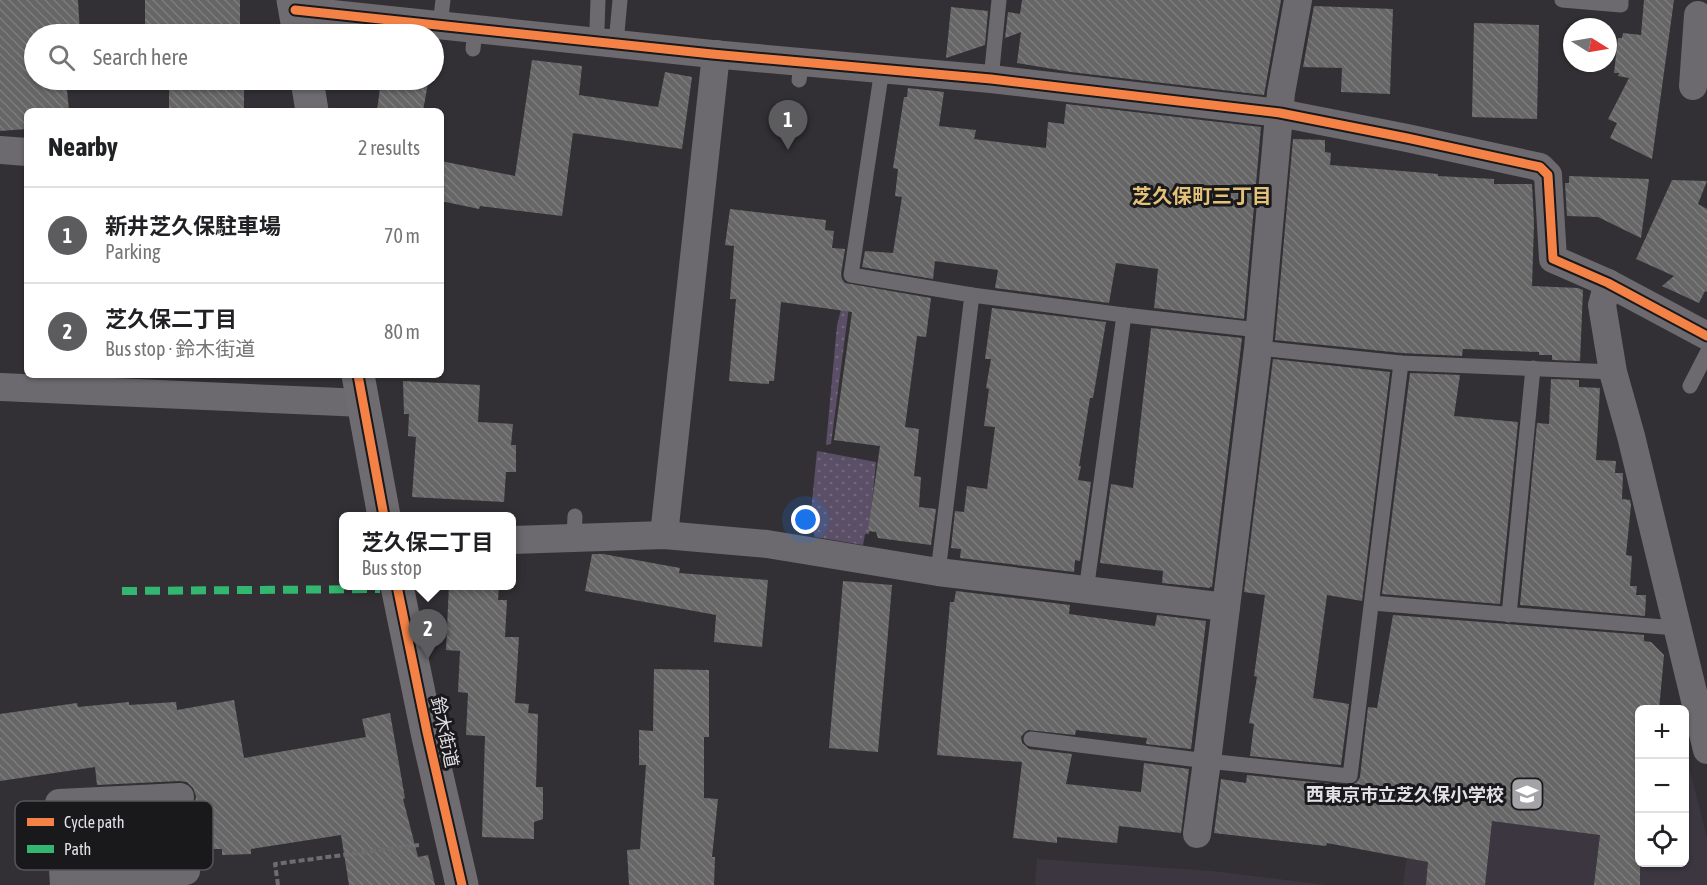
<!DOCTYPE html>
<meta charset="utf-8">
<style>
body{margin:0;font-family:"Asap Condensed","Noto Sans JP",sans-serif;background:#f2f2f2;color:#202124}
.controls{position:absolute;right:18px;bottom:18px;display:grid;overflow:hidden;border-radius:9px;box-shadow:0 2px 4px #0004}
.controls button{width:54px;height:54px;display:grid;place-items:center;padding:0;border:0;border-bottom:2px solid #e0e0e0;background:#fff;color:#202124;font:30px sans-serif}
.compass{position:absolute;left:1563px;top:18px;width:54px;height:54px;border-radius:50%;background:#fff;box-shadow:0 2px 4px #0004;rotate:101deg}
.you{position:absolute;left:806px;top:520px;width:21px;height:21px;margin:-15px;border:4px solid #fff;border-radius:50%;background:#1a73e8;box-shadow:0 0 0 9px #1a73e833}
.badge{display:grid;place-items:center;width:39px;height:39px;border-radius:50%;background:#5c5c5f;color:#fff;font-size:20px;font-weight:700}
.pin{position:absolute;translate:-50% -50px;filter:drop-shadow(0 2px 3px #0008)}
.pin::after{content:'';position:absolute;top:32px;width:21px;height:18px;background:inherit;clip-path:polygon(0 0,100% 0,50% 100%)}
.popup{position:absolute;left:339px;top:512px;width:177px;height:78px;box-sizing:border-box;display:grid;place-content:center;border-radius:9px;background:#fff;filter:drop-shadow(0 2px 4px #0005);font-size:20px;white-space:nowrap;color:#757577}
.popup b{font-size:22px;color:#202124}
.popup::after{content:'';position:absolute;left:50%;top:100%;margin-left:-12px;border:12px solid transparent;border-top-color:#fff}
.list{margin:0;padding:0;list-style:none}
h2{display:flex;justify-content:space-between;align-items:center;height:78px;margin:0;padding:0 24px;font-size:26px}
h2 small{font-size:20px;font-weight:400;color:#757577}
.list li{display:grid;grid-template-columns:39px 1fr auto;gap:18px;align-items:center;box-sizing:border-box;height:96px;padding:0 24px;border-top:2px solid #e0e0e0}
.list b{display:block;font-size:22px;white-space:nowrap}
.list p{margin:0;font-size:20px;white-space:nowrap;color:#757577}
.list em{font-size:20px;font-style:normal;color:#757577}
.icon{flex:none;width:33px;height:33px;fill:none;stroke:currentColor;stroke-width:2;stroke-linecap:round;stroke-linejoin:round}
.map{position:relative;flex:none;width:1707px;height:885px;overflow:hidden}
.search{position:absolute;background:#fff;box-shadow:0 2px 4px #0004;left:24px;top:24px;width:420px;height:66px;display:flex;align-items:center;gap:15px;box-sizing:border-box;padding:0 21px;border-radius:33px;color:#757577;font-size:22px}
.panel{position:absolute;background:#fff;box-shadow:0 2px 4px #0004;left:24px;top:108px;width:420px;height:270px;border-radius:9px}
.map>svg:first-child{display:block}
.built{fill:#3b3640}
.grass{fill:url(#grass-dots)}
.building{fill:url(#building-back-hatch)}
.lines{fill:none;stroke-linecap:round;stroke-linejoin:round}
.path{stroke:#6e6c70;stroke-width:4;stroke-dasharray:6 3;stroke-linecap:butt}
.lane{stroke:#6c696f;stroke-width:15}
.street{stroke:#6c696f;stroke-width:28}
.secondary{stroke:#6e6c71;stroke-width:33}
.quiet{stroke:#33b770;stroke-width:8;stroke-dasharray:15 8;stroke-linecap:butt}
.cycleway-casing{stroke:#19181b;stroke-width:13}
.cycleway{stroke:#f48246;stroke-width:9}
.labels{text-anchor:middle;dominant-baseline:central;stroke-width:6;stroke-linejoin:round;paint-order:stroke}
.street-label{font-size:18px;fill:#e3e1e5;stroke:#19181b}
.poi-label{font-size:18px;font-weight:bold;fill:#e3e1e5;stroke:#19181b;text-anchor:end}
.neighbourhood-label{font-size:20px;font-weight:bold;fill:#e4c379;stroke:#19181b}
.key{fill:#19181b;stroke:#565458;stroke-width:1.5}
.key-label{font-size:16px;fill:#e3e1e5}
</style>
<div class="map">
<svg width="1707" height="885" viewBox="0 0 1707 885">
<defs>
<pattern id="grass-dots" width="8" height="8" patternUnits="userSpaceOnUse" patternTransform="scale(1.5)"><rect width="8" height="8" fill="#5a4f66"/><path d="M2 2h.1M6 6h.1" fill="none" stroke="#72687c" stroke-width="1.8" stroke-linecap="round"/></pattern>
<pattern id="building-back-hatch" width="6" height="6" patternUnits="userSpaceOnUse" patternTransform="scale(1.5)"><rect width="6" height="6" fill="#676666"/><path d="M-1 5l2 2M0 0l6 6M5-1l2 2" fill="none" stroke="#7d7c7c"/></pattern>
</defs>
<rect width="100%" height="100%" fill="#323034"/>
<g class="built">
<polygon points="1427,704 1640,862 1684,862 1685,752 1707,837 1707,885 1403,885"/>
<polygon points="1037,859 1211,871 1327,885 1035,885"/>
</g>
<g class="grass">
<polygon points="850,299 831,444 826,445 837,325 842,306"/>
<polygon points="817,451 876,462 869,534 865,534 863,545 815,537 810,522"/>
</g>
<g class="building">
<polygon points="0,0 78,0 80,34 34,34 34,80 66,80 69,111 27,111 27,129 0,131"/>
<rect x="145" y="0" width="95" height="34"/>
<polygon points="1022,0 1281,0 1264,95 1071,72 1017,63 1021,32 1005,38 1008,12 1020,14"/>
<polygon points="1644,0 1674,0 1652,159 1610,138 1617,123 1608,119 1629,78 1618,76 1619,73 1614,73 1618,38 1622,38 1623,33 1641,35"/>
<polygon points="1314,6 1393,9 1390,94 1341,92 1342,68 1303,67"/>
<polygon points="951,7 988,11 985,45 946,58"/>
<polygon points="1474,23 1539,25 1537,119 1472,117"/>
<polygon points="532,60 582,66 579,95 658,107 665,72 692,77 682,149 573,133 562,216 480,206 479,209 441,201 441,161 515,176"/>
<rect x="169" y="80" width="75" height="31"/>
<polygon points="381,80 402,80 428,83 423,111 377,111"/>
<polygon points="908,88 944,92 939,126 976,130 974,139 1046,148 1048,122 1064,124 1066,104 1261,127 1244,319 1154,308 1158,269 1116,263 1109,303 995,288 998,270 935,261 933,279 862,267 865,251 893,253 902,197 895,196 898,169 893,168 904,97 907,97"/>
<polygon points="1293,139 1325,140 1325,152 1331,153 1330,165 1438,174 1438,176 1494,179 1494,184 1532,184 1534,224 1532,286 1578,288 1583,290 1580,361 1552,360 1552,355 1539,355 1539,352 1463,349 1462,356 1402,353 1275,340"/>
<polygon points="1569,176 1649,179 1641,238 1598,217 1567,216 1565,183 1569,183"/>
<polygon points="1672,180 1707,181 1698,204 1707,209 1707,292 1705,291 1699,303 1662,286 1674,276 1636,259"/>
<polygon points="730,209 826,220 825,230 834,231 832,248 845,249 841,274 842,279 845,283 931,298 926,337 917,336 905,427 919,429 914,476 921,477 919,507 936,509 931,545 878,538 876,532 868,531 880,446 834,440 852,312 781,302 774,381 769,381 769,384 729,381 736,299 730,299 734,246 725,245"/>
<polygon points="992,308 1106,322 1093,398 1090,398 1079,466 1081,466 1078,480 1091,482 1080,561 1075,560 1074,572 960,558 961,549 951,548 955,511 964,512 967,486 987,489 995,427 984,426 989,389 986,388 991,359 985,359"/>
<polygon points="1151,328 1242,338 1212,587 1210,587 1210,588 1162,583 1163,571 1100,563 1111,484 1133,488"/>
<polygon points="1273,359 1390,372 1362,601 1327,595 1313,698 1349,704 1341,765 1250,756 1254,724 1249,723 1257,677 1254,676 1265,595 1244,592"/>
<polygon points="1410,373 1460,375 1454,416 1518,422 1500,604 1382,594"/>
<polygon points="1551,379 1579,380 1579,387 1600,388 1596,460 1616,461 1615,473 1623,473 1622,499 1630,500 1631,505 1626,555 1632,556 1630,586 1637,586 1636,595 1646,595 1645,616 1520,605 1537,423 1549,424"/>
<polygon points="403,381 480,385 478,422 513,424 511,445 516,445 516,472 506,472 504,502 412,497 416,437 408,436 409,414 404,414"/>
<polygon points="592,554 603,554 680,568 679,573 768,580 762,647 714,642 716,615 585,591"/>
<polygon points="843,581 892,585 878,752 829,748"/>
<polygon points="449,585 499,585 498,600 507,600 505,637 519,637 515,703 529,704 528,713 538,714 536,787 543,787 543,819 534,822 534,839 482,837 485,736 466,735 468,693 458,692 460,651 446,650"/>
<polygon points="956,591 1070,605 1069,614 1155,626 1157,615 1206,621 1191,749 1146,744 1147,738 1076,730 1075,735 1028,730 1024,733 1021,737 1022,743 1029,749 1072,754 1066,784 1141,792 1144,763 1189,769 1181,833 1119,826 1117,843 1057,837 1057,843 1013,838 1022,762 937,755 950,602 954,602"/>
<polygon points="1393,615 1644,635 1644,641 1651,642 1664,655 1659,710 1640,710 1640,885 1594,885 1600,835 1492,821 1485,885 1426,885 1428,862 1327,843 1326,846 1214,833 1221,779 1246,783 1247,775 1349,786 1357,782 1360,777 1368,707 1377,708"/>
<polygon points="654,669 709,670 709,737 704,737 704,798 718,799 712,857 715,857 714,885 629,885 627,850 640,849 646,765 639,765 639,730 653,731"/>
<polygon points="234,700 244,758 366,737 362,719 390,713 405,798 403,799 418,857 428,855 435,885 349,885 341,835 251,849 251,854 222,855 222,849 170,849 170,838 100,842 99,818 181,813 189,810 195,804 196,796 193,788 187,782 179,781 97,785 95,767 0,781 0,714 77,703 78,707 129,702 129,705 176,702 177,710"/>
</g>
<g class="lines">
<polyline class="path" points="278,885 275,864 419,845"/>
<g class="lane">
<polyline points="1562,0 1621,5 1621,0"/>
<polyline points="440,25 443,0"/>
<polyline points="594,41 597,28 598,0"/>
<polyline points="616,43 620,0"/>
<polyline points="473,49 475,29"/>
<polyline points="882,69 851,275 972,295 1124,315 1259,330"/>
<polyline points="991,79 999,0"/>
<polyline points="799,80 802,62"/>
<polyline points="1258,348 1401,363 1613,372"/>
<polyline points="1690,386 1707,353"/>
<polyline points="574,538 575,516"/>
<polyline points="938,572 972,295"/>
<polyline points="1086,591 1124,315"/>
<polyline points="1372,603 1676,628"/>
<polyline points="1509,615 1533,368"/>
<polyline points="1031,739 1207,761 1350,776 1401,363"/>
</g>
<g class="street">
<polyline points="295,10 712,54 991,79 1280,113 1407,138 1540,167 1548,175 1553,259 1608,283 1707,336"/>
<polyline points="1693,86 1698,15"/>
<polyline points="0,150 27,152"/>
<polyline points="1608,283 1602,305 1613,372 1631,436 1707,750"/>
<polyline points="1,387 363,403"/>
<polyline points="664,535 716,54"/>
<polyline points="512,540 664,535 767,544 938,572 1226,607"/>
<polyline points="1197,834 1207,761 1258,348 1281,93 1298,0"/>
<polyline points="64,878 186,871"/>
<polyline points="64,885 59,803 180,797"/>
</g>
<g class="secondary">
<polyline points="293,0 299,34"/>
<polyline points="307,80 312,111"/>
<polyline points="358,375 384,516"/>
<polyline points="397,586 427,732 462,885"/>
</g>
<polyline class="quiet" points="122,591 380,589"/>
<g class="cycleway-casing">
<g id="cycleway">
<polyline points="295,10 712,54 991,79 1280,113 1407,138 1540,167 1548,175 1553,259 1608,283 1707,336"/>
<polyline points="358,375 384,516"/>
<polyline points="397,586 427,732 462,885"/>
</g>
</g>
<use href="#cycleway" class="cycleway"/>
</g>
<defs>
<g id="school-square" transform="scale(1.725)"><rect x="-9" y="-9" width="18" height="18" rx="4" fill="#a5a3a7" stroke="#19181b"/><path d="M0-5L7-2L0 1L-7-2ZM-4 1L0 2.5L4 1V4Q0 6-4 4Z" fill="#fff"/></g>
</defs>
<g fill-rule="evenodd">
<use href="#school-square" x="1527" y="794"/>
</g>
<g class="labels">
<g class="street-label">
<text transform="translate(445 732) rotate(78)">鈴木街道</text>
</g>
<g class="poi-label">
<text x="1504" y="794">西東京市立芝久保小学校</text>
</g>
<g class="neighbourhood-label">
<text x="1202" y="195">芝久保町三丁目</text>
</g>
</g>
<rect x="15" y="801" width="198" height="69" rx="9" class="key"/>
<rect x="27" y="818" width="27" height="8" fill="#f48246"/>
<rect x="27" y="845" width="27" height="8" fill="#33b770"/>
<g class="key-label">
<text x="64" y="828">Cycle path</text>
<text x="64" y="855">Path</text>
</g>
</svg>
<div class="controls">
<button>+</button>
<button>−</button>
<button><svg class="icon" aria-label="locate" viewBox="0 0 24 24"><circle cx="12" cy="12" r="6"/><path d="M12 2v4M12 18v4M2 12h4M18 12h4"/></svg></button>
</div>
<svg class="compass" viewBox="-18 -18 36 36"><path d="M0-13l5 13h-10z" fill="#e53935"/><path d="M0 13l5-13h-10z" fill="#757577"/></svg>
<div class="you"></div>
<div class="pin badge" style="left:788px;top:150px">1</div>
<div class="pin badge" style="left:428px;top:659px">2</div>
<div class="popup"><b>芝久保二丁目</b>Bus stop</div>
<div class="search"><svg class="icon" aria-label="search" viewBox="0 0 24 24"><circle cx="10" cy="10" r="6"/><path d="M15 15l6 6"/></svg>Search here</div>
<section class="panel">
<h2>Nearby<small>2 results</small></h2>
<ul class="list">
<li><span class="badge">1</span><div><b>新井芝久保駐車場</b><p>Parking</p></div><em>70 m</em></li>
<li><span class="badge">2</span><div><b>芝久保二丁目</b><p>Bus stop · 鈴木街道</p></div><em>80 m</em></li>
</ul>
</section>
</div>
